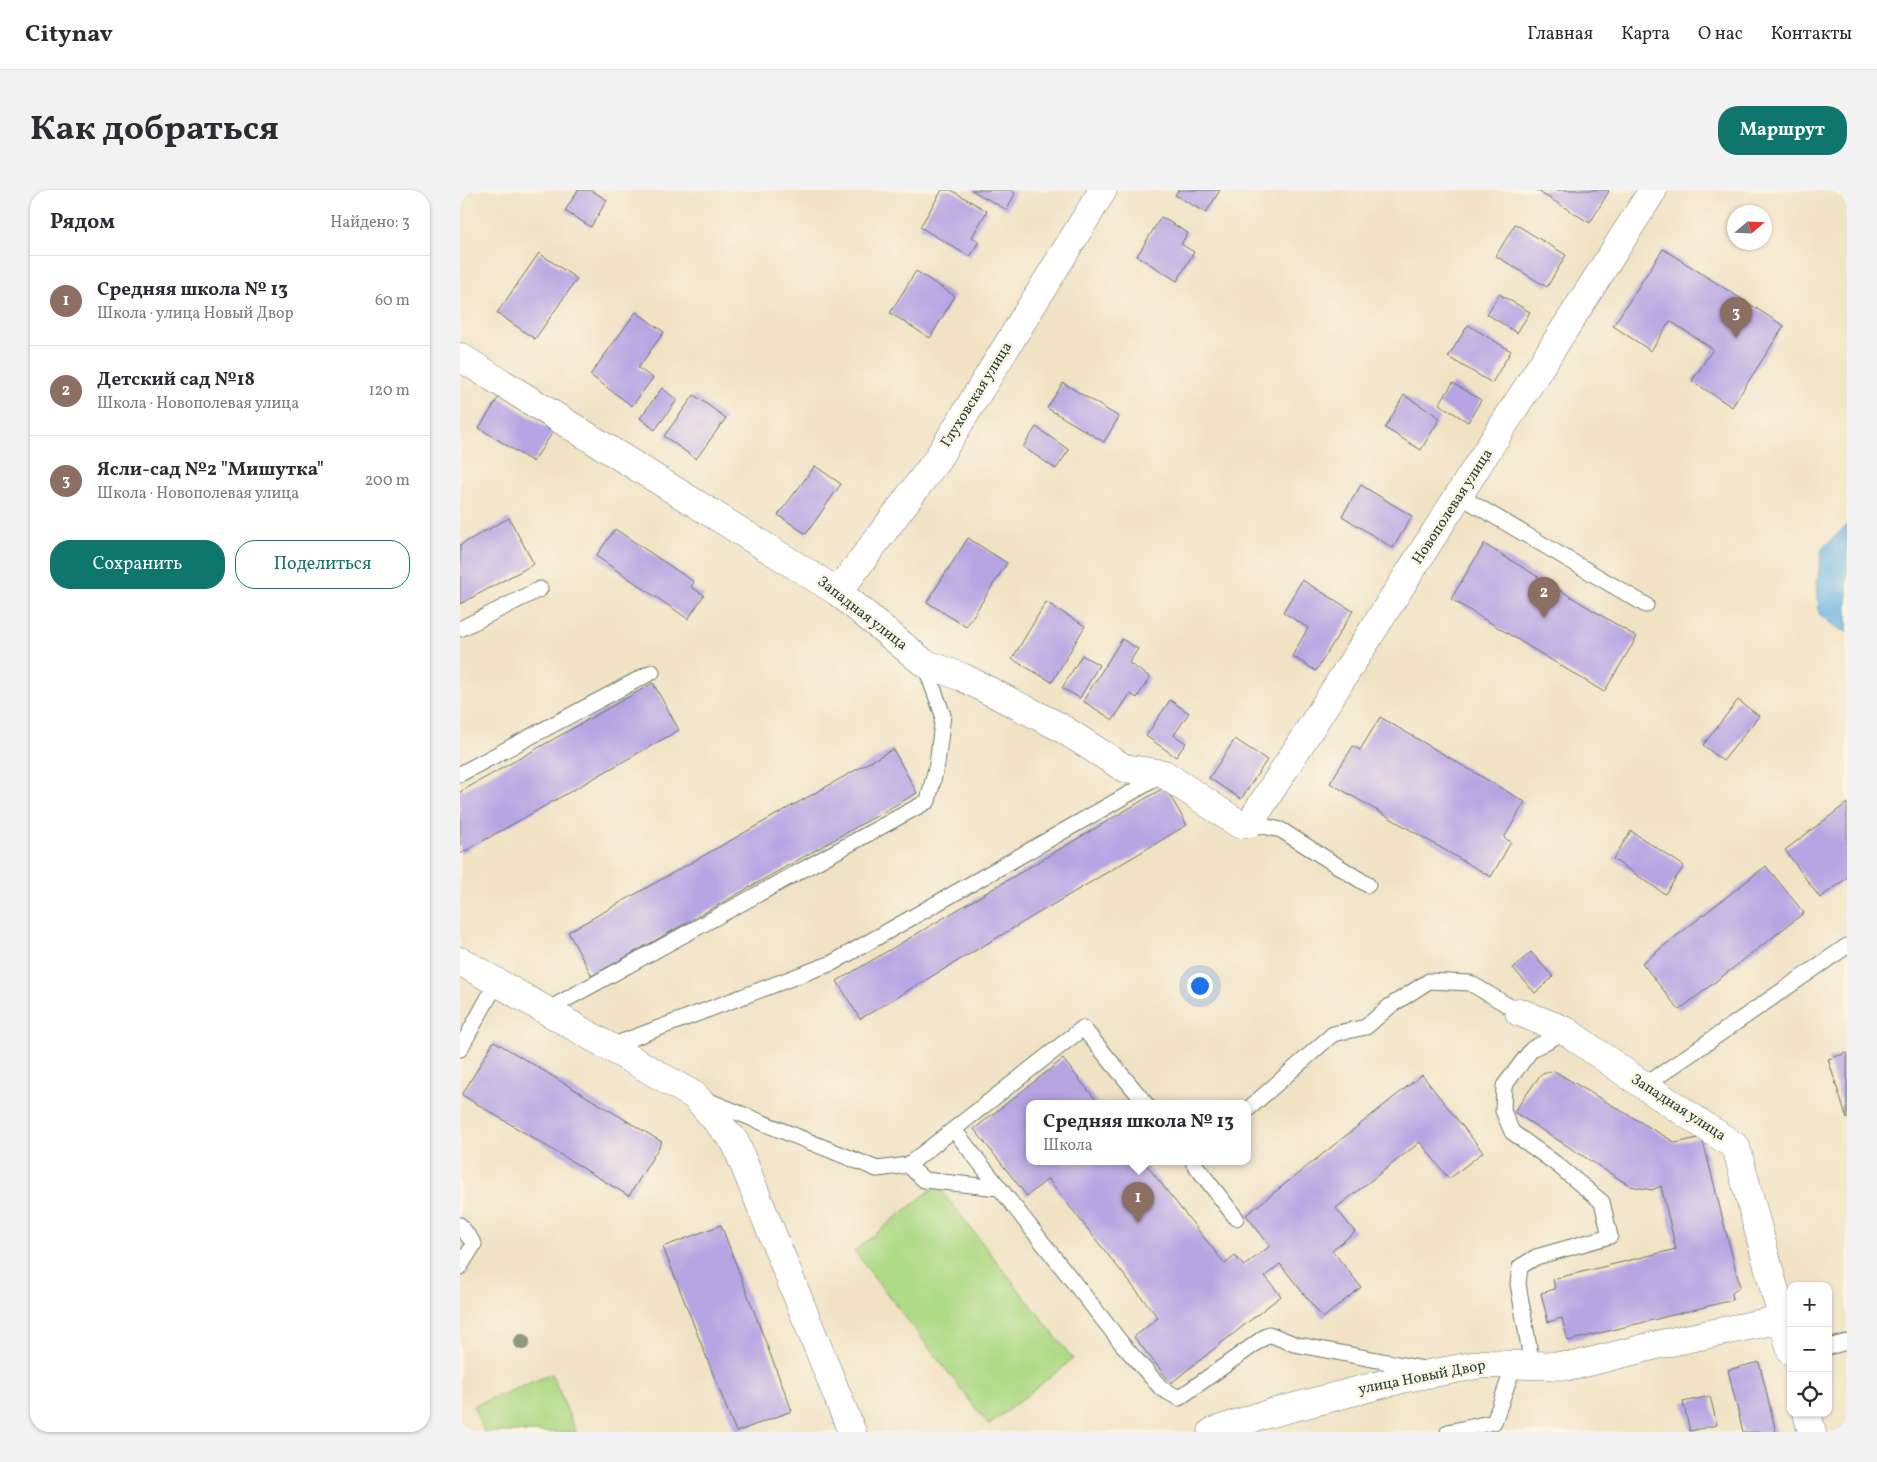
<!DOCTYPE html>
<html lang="ru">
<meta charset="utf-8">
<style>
body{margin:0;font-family:Vollkorn,serif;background:#f2f2f3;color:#2b2b33}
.controls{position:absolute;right:15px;bottom:15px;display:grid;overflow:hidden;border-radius:10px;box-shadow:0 1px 4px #0004}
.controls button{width:45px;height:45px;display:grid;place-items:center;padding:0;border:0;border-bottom:1px solid #e1e1e2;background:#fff;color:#2b2b33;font:25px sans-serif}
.compass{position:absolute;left:1267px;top:15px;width:45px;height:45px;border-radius:50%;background:#fff;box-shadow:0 1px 4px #0004;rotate:71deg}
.you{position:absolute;left:739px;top:795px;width:18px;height:18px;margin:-12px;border:4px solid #fff;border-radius:50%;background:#1a73e8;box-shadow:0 0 0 8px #1a73e833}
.badge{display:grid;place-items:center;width:32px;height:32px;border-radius:50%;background:#0f766e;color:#fff;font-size:16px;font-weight:700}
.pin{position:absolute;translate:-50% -41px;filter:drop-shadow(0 1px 2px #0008)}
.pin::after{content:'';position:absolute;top:26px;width:18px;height:15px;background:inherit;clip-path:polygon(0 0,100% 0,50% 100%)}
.popup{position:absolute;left:566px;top:910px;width:225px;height:65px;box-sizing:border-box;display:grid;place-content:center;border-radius:10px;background:#fff;filter:drop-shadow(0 1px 4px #0005);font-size:16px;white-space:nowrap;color:#7c7c81}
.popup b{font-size:19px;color:#2b2b33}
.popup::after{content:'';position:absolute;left:50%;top:100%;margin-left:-10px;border:10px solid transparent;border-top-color:#fff}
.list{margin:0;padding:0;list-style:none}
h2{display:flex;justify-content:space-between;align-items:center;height:65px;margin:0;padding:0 20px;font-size:21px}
h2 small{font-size:16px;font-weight:400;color:#7c7c81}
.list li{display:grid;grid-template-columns:32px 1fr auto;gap:15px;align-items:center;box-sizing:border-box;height:90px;padding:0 20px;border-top:1px solid #e1e1e2}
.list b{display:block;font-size:19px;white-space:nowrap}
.list p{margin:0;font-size:16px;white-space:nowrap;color:#7c7c81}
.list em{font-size:16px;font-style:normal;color:#7c7c81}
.actions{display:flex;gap:10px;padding:15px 20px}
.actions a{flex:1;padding:11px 0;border:1px solid #0f766e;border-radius:20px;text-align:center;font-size:18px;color:#0f766e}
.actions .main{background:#0f766e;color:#fff}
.icon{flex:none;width:28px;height:28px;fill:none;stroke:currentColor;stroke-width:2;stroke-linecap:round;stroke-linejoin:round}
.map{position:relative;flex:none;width:1387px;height:1242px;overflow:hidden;border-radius:20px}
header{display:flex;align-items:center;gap:30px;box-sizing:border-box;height:70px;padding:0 25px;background:#fff;border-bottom:1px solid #e1e1e2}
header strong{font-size:24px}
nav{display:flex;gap:28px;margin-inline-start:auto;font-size:18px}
.intro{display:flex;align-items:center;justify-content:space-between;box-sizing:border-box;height:120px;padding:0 30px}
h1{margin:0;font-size:35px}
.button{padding:12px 22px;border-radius:20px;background:#0f766e;color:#fff;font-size:18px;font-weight:700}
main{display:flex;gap:30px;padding:0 30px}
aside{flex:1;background:#fff;border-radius:20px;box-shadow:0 1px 4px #0004}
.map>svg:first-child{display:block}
.green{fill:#afda86;stroke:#678c5d}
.water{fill:#69b3e1;stroke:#44788a}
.building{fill:#b6a4e3}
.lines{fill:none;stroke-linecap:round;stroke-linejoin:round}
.lane-casing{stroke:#687766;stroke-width:17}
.street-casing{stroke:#687766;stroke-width:29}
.lane{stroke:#fff;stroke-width:15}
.street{stroke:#fff;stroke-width:28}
.tree{fill:#8d987e}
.labels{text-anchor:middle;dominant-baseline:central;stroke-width:5;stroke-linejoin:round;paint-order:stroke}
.street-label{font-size:15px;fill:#1f3d34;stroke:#fcf5e5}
</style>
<header>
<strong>Citynav</strong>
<nav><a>Главная</a><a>Карта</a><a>О нас</a><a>Контакты</a></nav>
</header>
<div class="intro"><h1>Как добраться</h1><a class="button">Маршрут</a></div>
<main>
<aside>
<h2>Рядом<small>Найдено: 3</small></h2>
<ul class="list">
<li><span class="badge" style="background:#8d6e63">1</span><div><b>Средняя школа № 13</b><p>Школа · улица Новый Двор</p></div><em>60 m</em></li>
<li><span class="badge" style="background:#8d6e63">2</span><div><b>Детский сад №18</b><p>Школа · Новополевая улица</p></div><em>120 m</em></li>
<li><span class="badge" style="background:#8d6e63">3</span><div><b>Ясли-сад №2 &quot;Мишутка&quot;</b><p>Школа · Новополевая улица</p></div><em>200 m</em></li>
</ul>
<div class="actions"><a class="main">Сохранить</a><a>Поделиться</a></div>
</aside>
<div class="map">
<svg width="1387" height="1242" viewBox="0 0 1387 1242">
<rect width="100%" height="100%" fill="#fcf5e5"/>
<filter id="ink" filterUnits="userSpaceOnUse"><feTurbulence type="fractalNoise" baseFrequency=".02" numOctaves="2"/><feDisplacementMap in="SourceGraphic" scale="10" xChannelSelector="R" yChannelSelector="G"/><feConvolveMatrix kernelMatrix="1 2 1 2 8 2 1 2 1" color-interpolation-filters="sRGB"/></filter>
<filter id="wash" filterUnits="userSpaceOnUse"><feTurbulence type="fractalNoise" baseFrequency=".0096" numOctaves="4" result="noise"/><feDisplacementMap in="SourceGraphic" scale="20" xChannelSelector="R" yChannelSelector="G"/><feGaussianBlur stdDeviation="1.12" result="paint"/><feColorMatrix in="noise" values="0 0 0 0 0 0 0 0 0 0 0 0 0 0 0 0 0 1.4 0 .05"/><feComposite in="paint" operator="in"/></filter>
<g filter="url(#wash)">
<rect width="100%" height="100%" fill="#f1e2c4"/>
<g class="green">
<polygon points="477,995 613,1169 529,1235 394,1061"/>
<polygon points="92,1184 116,1242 24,1242 13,1216"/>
</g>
<polygon class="water" points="1387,335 1387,441 1381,440 1359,424 1357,395 1362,359"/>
<g id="blocks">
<g class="building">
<polygon points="118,0 131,0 147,10 131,37 105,21"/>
<polygon points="482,0 491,0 527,21 512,47 519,51 510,67 460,37"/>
<polygon points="511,0 550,0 555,3 547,20"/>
<polygon points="718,0 760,0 746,23 715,5"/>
<polygon points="1076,0 1148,0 1149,1 1130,33"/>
<polygon points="701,27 728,43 721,54 734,62 717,91 677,66"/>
<polygon points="1055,34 1106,65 1087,97 1036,66"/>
<polygon points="1203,59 1324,136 1272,217 1232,191 1253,159 1210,131 1191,161 1153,136"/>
<polygon points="79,63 117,89 75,149 37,123"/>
<polygon points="456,81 495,106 470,148 430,123"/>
<polygon points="1039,104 1070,122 1057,143 1027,124"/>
<polygon points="176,122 204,142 178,178 193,188 172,216 130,185"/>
<polygon points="1008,135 1051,161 1032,193 988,167"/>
<polygon points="603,193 659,227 644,252 587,218"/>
<polygon points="993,193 1021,210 1008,232 979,214"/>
<polygon points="202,198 217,210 195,240 180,228"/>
<polygon points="234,205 266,228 236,269 204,246"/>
<polygon points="944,205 980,228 961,260 925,238"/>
<polygon points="39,207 93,242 73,272 19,238"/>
<polygon points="576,237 609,260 596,279 563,257"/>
<polygon points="355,276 381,294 346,344 318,325"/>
<polygon points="901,295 952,326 933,358 882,326"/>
<polygon points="49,328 74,374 0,414 0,355"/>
<polygon points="155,339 234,392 231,397 244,405 228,429 136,366"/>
<polygon points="508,348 547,373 506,437 467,412"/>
<polygon points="1024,354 1177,447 1144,502 991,409"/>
<polygon points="842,390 893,421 856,481 832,466 848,438 823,422"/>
<polygon points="586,412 625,436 592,492 552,469"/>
<polygon points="662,449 678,459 669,473 690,487 677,508 670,504 653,530 623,511"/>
<polygon points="622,465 639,475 620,508 602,498"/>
<polygon points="193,493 219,540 0,664 0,602"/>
<polygon points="710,510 729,523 714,545 726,553 716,567 686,546"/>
<polygon points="1278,510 1299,526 1263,571 1243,555"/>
<polygon points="920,527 1065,612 1044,648 1051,652 1031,687 870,593 893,556 900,560"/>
<polygon points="775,549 807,570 781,609 749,588"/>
<polygon points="433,559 457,603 132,786 108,742"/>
<polygon points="705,597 727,635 400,829 377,791"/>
<polygon points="1387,613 1387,688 1360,708 1325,660"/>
<polygon points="1171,641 1224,676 1205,704 1153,669"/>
<polygon points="1306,676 1344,723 1219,820 1182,773"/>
<polygon points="1071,762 1093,787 1075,803 1053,778"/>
<polygon points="34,851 202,952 169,1006 2,905"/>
<polygon points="1387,863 1387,929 1368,869"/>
<polygon points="603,869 639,914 569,914 569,972 684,972 765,1074 775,1066 784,1076 810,1056 786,1025 962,885 1023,962 989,989 960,952 876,1018 895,1042 872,1060 901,1097 863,1128 820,1074 805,1086 821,1106 711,1193 674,1147 698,1128 588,989 567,1006 514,939"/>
<polygon points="1094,881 1216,953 1242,947 1280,1097 1272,1103 1273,1110 1108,1151 1102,1128 1088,1132 1081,1103 1095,1099 1093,1089 1216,1059 1201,996 1192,1000 1170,996 1054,922 1081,884"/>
<polygon points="261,1035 332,1221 276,1242 203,1057"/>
<polygon points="1299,1172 1316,1242 1283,1242 1268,1180"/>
<polygon points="1250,1206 1257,1235 1230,1241 1223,1212"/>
</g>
</g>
</g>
<g filter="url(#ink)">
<use href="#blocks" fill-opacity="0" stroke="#687766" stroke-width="1"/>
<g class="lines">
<g class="lane-casing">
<g id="lane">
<polyline points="1000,306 1186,415"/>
<polyline points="0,439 80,399"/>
<polyline points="0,584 192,482"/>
<polyline points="790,633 821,640 908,695"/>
<polyline points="85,821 468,611 477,574 483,525 464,473"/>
<polyline points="151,856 372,773 702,585"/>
<polyline points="0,859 37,792"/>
<polyline points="1184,896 1387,756"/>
<polyline points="244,909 417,979 448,975 623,838 686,914"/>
<polyline points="787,920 873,844 906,837 930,816 969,791 1010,793 1059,822"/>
<polyline points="494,940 663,1155 702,1199 719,1208 809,1144 834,1154 964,1179"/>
<polyline points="733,972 776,1028"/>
<polyline points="448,975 464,990 539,998"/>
<polyline points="0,1035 14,1054 0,1077"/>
<polyline points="1368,1157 1387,1152"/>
<polyline points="1072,1175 1058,1094 1060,1077 1076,1067 1150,1046 1142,1012 1095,973 1052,942 1043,921 1044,896 1072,859 1106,841"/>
<polyline points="988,1242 1034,1232 1054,1175"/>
</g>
</g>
<g class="street-casing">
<g id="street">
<polyline points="0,167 378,402 464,473 502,487 598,536 664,578 704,584 779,634 790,633 1193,0"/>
<polyline points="378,402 476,271 643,0"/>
<polyline points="0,771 235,906 275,952 392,1242"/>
<polyline points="1059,822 1106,841 1170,886 1276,957 1331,1161"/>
<polyline points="1347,1223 1352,1242"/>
<polyline points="752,1242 800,1226 946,1188 1023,1174 1113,1176 1201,1154 1322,1129"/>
</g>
</g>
<use href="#lane" class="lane"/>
<use href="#street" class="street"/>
</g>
<circle class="tree" cx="62" cy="1152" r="8"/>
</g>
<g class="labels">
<g class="street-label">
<text transform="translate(517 205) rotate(-58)">Глуховская улица</text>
<text transform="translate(993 317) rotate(-57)">Новополевая улица</text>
<text transform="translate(402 424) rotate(38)">Западная улица</text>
<text transform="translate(1218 918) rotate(33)">Западная улица</text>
<text transform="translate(962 1188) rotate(-11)">улица Новый Двор</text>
</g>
</g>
</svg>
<div class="controls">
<button>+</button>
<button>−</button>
<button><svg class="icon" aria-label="locate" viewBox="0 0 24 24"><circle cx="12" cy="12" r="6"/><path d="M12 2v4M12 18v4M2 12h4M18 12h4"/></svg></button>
</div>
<svg class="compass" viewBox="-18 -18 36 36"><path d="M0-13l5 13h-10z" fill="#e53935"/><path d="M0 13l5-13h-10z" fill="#7c7c81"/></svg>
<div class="you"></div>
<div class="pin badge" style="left:678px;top:1033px;background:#8d6e63">1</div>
<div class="popup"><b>Средняя школа № 13</b>Школа</div>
<div class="pin badge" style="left:1084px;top:428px;background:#8d6e63">2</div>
<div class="pin badge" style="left:1276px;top:148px;background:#8d6e63">3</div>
</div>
</main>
